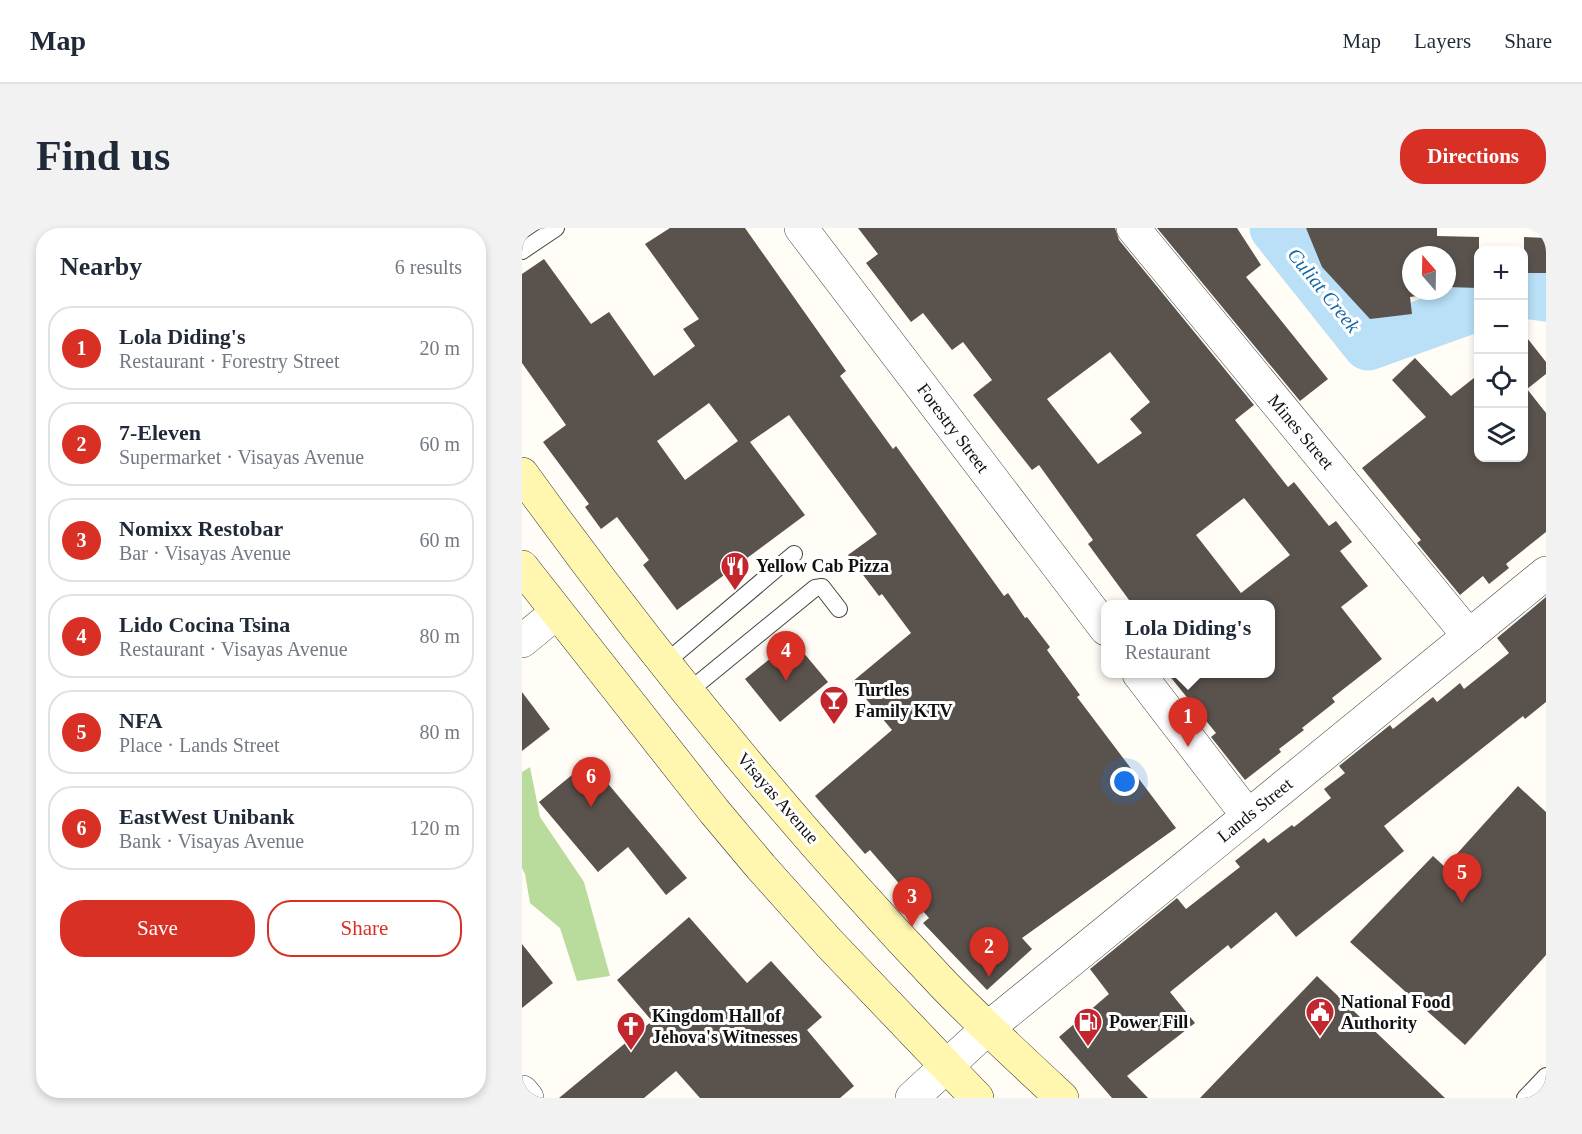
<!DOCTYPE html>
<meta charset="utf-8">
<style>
body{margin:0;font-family:Georgia,serif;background:#f2f2f3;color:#1f2937}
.controls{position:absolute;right:18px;top:18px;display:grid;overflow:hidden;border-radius:12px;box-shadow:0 3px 9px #0003}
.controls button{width:54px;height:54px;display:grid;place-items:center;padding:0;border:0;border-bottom:2px solid #e0e1e3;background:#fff;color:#1f2937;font:30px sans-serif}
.compass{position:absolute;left:880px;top:18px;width:54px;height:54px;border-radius:50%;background:#fff;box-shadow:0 3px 9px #0003;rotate:340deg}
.you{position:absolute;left:603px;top:554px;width:21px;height:21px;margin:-15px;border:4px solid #fff;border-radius:50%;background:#1a73e8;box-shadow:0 0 0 9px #1a73e833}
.badge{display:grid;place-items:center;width:39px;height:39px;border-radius:50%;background:#d93025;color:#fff;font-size:20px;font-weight:700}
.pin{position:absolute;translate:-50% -50px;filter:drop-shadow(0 2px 3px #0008)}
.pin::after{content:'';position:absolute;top:32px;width:21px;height:18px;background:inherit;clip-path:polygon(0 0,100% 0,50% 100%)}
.popup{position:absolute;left:579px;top:372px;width:174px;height:78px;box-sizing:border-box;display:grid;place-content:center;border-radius:12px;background:#fff;filter:drop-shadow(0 2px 4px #0005);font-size:20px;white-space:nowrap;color:#747a83}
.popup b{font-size:22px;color:#1f2937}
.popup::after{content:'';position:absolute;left:50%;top:100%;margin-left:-12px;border:12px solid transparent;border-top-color:#fff}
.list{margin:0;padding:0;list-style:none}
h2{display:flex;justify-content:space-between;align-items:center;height:78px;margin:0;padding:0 24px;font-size:26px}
h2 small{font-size:20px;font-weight:400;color:#747a83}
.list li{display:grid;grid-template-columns:39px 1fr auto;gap:18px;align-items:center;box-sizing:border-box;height:84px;margin:0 12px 12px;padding:0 12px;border:2px solid #e0e1e3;border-radius:24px}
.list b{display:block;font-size:22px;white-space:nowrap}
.list p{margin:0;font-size:20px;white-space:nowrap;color:#747a83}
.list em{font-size:20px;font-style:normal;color:#747a83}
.actions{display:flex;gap:12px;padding:18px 24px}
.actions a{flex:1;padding:14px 0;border:2px solid #d93025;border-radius:24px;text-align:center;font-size:21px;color:#d93025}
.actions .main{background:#d93025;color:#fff}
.icon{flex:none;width:33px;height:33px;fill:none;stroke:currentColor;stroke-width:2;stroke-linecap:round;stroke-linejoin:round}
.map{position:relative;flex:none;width:1024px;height:870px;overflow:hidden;border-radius:24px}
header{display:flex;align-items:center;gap:36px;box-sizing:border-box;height:84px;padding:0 30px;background:#fff;border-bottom:2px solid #e0e1e3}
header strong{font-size:28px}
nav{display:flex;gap:33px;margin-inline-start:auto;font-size:21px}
.intro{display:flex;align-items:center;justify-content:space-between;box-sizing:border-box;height:144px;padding:0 36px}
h1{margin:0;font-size:42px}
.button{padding:15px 27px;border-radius:24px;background:#d93025;color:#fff;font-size:21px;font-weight:700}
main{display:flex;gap:36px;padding:0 36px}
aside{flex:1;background:#fff;border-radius:24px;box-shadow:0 3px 9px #0003}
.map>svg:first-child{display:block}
.forest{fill:#b9dc9c}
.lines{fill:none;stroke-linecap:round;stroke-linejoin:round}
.river{stroke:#b9e0f7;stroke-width:51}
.building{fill:#5a524d;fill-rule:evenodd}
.lane-casing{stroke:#444;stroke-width:18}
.street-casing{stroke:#444;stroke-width:34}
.secondary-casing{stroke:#333;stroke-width:34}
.lane{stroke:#fff;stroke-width:16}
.street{stroke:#fff;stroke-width:33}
.secondary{stroke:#fff6b0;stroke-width:33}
.labels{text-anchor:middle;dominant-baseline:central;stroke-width:6;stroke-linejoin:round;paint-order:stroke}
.street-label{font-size:18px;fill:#111;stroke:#fff}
.poi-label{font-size:18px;font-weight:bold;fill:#111;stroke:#fff;text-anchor:start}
.water-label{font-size:20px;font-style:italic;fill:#1768a6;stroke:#fff}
</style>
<header>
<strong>Map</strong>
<nav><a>Map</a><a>Layers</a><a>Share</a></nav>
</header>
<div class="intro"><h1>Find us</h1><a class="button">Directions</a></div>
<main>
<aside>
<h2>Nearby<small>6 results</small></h2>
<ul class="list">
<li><span class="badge">1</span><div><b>Lola Diding's</b><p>Restaurant · Forestry Street</p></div><em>20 m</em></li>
<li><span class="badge">2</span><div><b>7-Eleven</b><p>Supermarket · Visayas Avenue</p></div><em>60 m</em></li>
<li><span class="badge">3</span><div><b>Nomixx Restobar</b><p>Bar · Visayas Avenue</p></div><em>60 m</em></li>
<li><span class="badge">4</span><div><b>Lido Cocina Tsina</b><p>Restaurant · Visayas Avenue</p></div><em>80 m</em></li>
<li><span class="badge">5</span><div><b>NFA</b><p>Place · Lands Street</p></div><em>80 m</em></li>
<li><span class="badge">6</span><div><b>EastWest Unibank</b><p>Bank · Visayas Avenue</p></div><em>120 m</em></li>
</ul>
<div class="actions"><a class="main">Save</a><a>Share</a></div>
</aside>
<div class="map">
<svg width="1024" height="870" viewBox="0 0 1024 870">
<rect width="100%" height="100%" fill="#fffdf5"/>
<polygon class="forest" points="8,539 18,589 62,654 88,748 55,753 38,700 8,675 3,646 0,640 0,544"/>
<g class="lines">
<g class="river">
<polyline points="753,0 846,117 957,77"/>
<polyline points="1002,65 1024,68"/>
</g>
</g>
<g class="building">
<path d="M148,0h75l101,143 -6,5 53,73 3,-3 108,150 4,-3 17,25 2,-1 23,30 -3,3 33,45 -3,2 99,131 -154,110 10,11 -45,41 -64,-67 6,-5 -59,-68 -5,4 -50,-58 77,-66 -40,-48 59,-49 -29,-39 -3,2 -31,-41 29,-21 -88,-119 -39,27 55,73 -128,95 -34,-45 6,-5 -32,-43 -16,12 -16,-22 4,-3 -46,-62 23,-17 -44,-62v-89l22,-15 47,65 18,-12 45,64 41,-30 -12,-17 16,-10 -54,-75zM187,175l29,38 -53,39 -28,-39z"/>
<path d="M336,0h257l4,12 135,165 -19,15 53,67 6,-5 35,44 7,-5 16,21 -12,9 28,35 -27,21 41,52 -50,39 3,4 -33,26 2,2 -25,19 2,3 -36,28 -34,-43 5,-4 -48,-59h102v-70h-138l-44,-60 5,-4 -54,-75 -7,5 -59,-75 19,-15 -29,-38 -11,8 -29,-37 -12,9 -45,-59 12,-9zM588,124l40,50 -20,17 12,14 -44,31 -51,-65zM722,270l46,57 -49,38 -45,-58z"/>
<polygon points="635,0 715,0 739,37 724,49 806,151 778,173"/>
<polygon points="784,0 915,0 915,8 957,9 957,60 925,59 925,27 889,27 889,63 911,63 910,66 888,69 890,86 848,91 800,39"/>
<polygon points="1002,9 1024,10 1024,45 1002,45"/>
<polygon points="1002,106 1024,134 1024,146 1005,161 1024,185 1024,304 984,336 987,340 967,356 961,348 938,367 895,315 899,312 840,240 904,189 870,152 893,130 929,168 957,146 957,230 1002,230"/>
<polygon points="1024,369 1024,474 1003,491 1001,488 862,598 882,623 774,709 754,684 709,721 706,717 648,764 673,795 605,848 626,870 590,870 537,809 587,766 568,741 655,670 664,681 718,639 713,633 742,610 746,615 770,597 772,599 809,570 802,561 823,545 817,538 868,497 871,501 911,469 915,474 938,455 942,461 987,425 975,410"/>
<polygon points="271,412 306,454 258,494 223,451"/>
<polygon points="0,464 28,501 0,523"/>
<polygon points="67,533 165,650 144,667 106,619 76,644 17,574"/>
<polygon points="996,558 1024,584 1024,727 943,817 828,714 911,628 923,639"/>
<polygon points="167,689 225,755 249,733 300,789 285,802 332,858 318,870 178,870 154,843 122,870 37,870 130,793 95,752"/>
<polygon points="0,716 31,755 0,780"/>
<polygon points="795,748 923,870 678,870"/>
</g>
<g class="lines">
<g class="lane-casing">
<g id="lane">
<polyline points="0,23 34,0"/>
<polyline points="143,435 272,326"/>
<polyline points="167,463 293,360 300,359 317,381"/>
<polyline points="1003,870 1024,848"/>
</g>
</g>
<g class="street-casing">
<g id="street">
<polyline points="279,0 584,401"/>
<polyline points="611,0 947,408"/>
<polyline points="0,413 34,385"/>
<polyline points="617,446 726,588"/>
<polyline points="0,864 5,870"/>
<polyline points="390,870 466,800 1024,345"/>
</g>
</g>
<g class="secondary-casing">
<g id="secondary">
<path d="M0,246c129,179 270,351 422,511 38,39 78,76 118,113"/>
<polyline points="0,339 192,583 239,639 307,715 455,870"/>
</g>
</g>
<use href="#lane" class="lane"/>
<use href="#street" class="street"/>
<use href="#secondary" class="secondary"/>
</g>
<defs>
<g id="restaurant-pin" transform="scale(1.5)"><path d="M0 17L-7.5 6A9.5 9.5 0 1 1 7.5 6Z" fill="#c4262e" stroke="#fff"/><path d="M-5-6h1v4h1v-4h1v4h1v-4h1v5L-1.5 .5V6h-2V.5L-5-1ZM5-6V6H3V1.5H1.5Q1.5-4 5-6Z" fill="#fff"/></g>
<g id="bar-pin" transform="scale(1.5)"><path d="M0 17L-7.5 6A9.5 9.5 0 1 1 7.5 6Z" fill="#c4262e" stroke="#fff"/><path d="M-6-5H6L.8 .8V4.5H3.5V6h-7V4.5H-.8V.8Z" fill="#fff"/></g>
<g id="civic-pin" transform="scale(1.5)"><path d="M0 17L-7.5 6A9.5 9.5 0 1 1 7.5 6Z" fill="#c4262e" stroke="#fff"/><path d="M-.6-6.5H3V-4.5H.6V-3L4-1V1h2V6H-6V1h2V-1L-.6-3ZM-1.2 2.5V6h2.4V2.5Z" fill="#fff"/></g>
<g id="fuel-pin" transform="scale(1.5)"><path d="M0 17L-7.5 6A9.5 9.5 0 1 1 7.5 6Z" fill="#c4262e" stroke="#fff"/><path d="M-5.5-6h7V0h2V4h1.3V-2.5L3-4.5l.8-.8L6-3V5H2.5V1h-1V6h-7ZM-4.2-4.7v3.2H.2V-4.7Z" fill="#fff"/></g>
<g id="church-pin" transform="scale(1.5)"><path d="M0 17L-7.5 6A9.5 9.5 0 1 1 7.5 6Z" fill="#c4262e" stroke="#fff"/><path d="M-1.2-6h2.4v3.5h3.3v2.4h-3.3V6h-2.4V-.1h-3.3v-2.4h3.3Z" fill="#fff"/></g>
</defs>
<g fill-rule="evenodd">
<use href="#restaurant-pin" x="213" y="338"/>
<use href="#bar-pin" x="312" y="472"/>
<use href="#civic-pin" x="798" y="784"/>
<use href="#fuel-pin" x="566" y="794"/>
<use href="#church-pin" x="109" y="798"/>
</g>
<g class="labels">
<g class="street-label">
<text transform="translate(431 200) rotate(53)">Forestry Street</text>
<text transform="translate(779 204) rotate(50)">Mines Street</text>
<text transform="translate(256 570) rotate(49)">Visayas Avenue</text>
<text transform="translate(733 582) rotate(-39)">Lands Street</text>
</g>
<g class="poi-label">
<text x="234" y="338">Yellow Cab Pizza</text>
<text x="333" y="462">Turtles<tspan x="333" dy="21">Family KTV</tspan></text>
<text x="819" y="774">National Food<tspan x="819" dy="21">Authority</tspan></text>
<text x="130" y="788">Kingdom Hall of<tspan x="130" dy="21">Jehova's Witnesses</tspan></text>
<text x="587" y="794">Power Fill</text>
</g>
<g class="water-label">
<text transform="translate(802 62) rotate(51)">Culiat Creek</text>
</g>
</g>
</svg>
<div class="controls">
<button>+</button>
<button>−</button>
<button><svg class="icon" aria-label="locate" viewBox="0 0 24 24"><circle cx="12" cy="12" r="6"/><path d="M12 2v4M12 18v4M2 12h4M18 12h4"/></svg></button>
<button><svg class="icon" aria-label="layers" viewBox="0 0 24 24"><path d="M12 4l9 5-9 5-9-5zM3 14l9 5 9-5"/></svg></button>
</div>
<svg class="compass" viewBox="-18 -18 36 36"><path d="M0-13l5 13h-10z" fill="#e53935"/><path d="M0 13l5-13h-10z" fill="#747a83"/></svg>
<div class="you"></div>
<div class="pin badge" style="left:666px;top:519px">1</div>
<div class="popup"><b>Lola Diding's</b>Restaurant</div>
<div class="pin badge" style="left:467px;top:749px">2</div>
<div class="pin badge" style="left:390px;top:699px">3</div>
<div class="pin badge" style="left:264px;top:453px">4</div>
<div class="pin badge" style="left:940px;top:675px">5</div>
<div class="pin badge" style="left:69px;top:579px">6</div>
</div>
</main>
